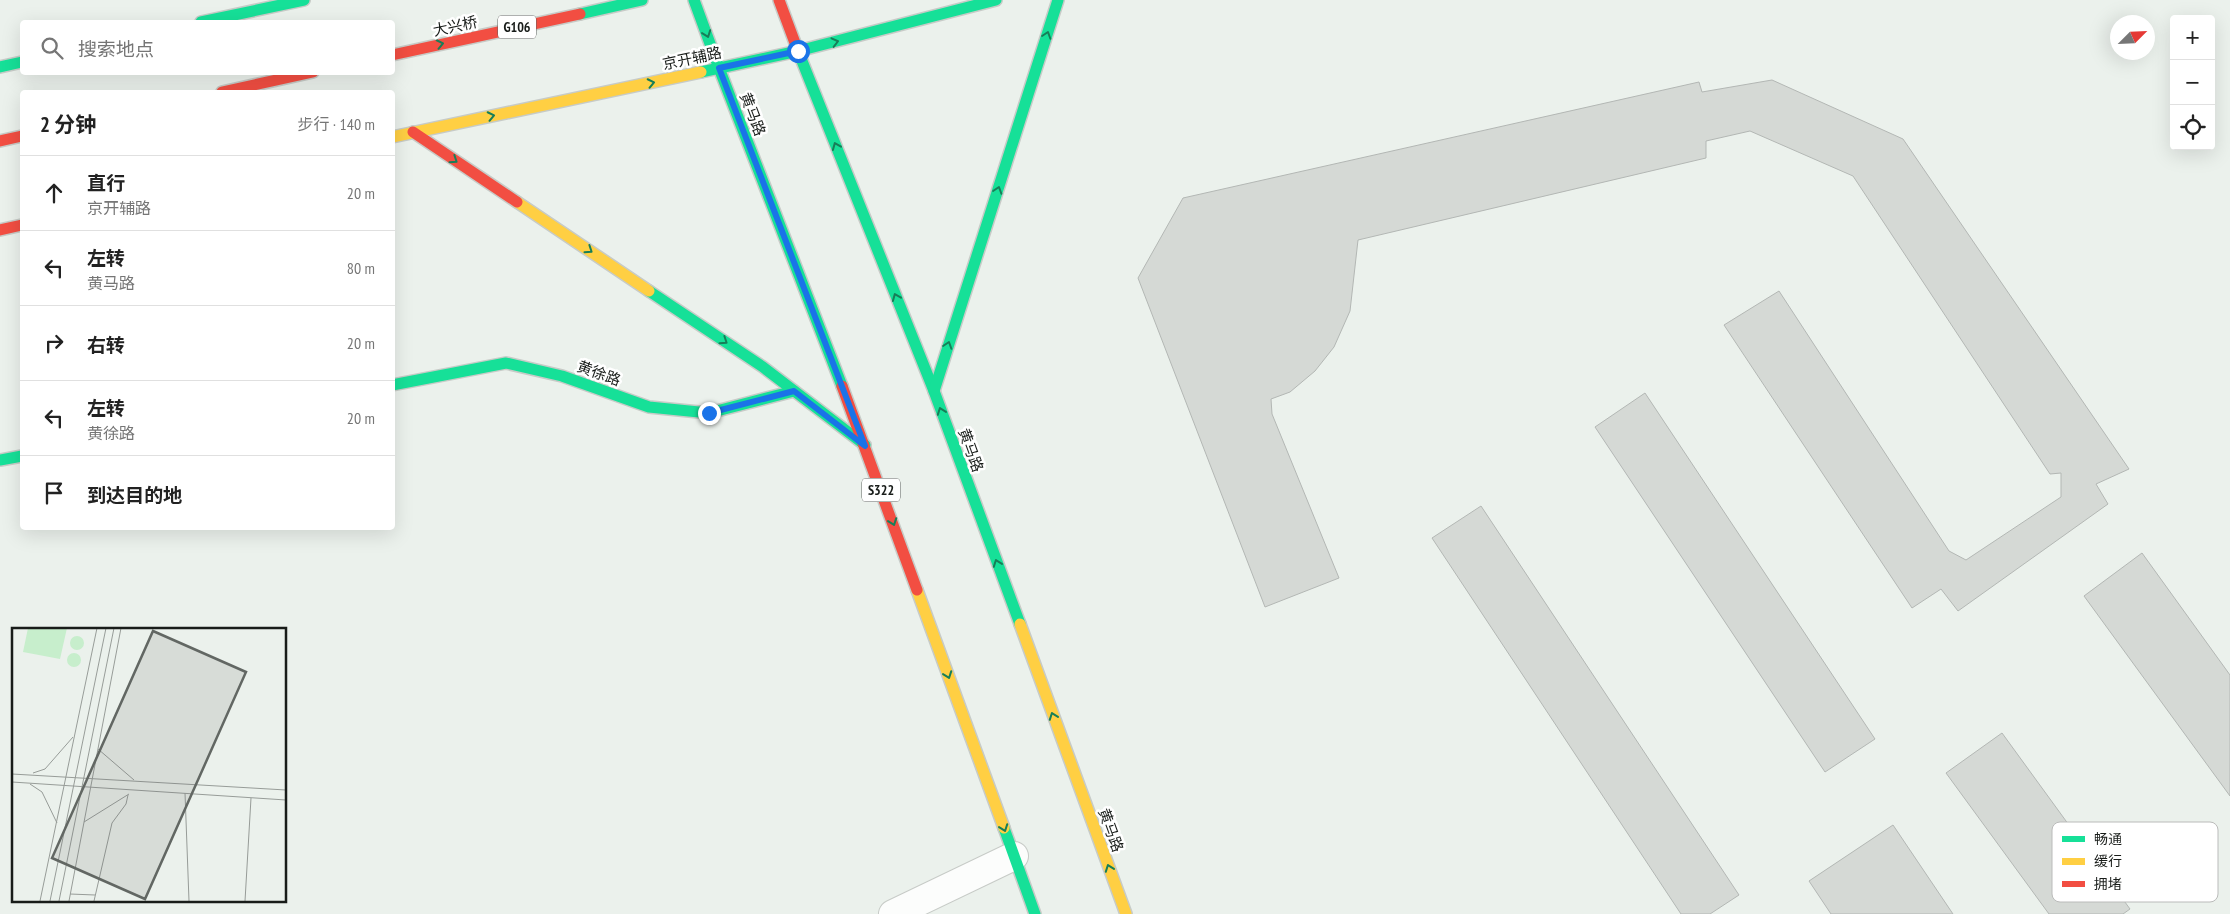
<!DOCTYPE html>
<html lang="zh">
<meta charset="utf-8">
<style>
body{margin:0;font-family:"PT Sans Narrow","Noto Sans SC",sans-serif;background:#f6f6f6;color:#222}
.controls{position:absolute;right:15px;top:15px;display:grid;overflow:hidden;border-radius:5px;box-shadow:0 5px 20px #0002}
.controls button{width:45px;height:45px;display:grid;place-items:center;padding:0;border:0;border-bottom:1px solid #e0e0e0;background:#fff;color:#222;font:25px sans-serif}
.compass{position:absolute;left:2110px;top:15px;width:45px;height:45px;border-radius:50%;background:#fff;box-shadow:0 5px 20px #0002;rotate:66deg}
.stop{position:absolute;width:15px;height:15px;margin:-11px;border:4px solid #1a73e8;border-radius:50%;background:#fff}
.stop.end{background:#1a73e8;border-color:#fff;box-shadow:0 1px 5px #0008}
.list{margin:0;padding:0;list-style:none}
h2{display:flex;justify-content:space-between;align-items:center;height:65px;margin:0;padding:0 20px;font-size:21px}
h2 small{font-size:16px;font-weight:400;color:#767676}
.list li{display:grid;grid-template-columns:32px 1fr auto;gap:15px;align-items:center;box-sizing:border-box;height:75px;padding:0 20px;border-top:1px solid #e0e0e0}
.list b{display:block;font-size:19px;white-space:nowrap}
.list p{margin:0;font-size:16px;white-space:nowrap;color:#767676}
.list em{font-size:16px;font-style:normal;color:#767676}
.icon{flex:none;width:28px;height:28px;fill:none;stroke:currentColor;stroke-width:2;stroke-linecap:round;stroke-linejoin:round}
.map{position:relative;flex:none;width:2230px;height:914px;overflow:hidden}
.search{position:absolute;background:#fff;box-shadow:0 5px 20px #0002;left:20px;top:20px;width:375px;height:55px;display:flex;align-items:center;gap:12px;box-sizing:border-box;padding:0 18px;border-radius:5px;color:#767676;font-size:19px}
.panel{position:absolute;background:#fff;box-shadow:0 5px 20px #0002;left:20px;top:90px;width:375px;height:440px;border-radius:5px}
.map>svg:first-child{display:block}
.building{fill:#d5d9d5;stroke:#b3b7b4}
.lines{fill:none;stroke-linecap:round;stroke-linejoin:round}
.street-casing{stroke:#c7cbc7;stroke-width:30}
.fast-casing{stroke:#c7cbc7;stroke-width:14}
.slow-casing{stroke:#c7cbc7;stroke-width:14}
.jam-casing{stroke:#c7cbc7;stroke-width:14}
.street{stroke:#fcfdfc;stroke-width:28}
.fast{stroke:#16e098;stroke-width:11}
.slow{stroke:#ffcf43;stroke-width:11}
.jam{stroke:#f24e42;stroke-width:11}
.oneway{stroke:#177e58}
.route{stroke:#1a73e8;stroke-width:6}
.labels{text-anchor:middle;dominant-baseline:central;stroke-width:5;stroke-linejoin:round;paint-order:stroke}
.shield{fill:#fff;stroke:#5d605e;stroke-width:1}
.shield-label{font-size:14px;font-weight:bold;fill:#181c19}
.street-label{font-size:15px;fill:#181c19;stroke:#fff}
.inset-road{fill:none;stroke:#979c98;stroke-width:1}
.view{fill:#626763;fill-opacity:0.15;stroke:#626763;stroke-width:2.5}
.inset-edge{fill:none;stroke:#181c19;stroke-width:2.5}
.key{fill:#fff;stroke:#babbba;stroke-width:1}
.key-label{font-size:14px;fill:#181c19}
</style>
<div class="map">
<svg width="2230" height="914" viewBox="0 0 2230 914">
<rect width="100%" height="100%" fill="#ebf1ec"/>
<g class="building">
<polygon points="1772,80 1903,139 2129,469 2096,484 2108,504 1958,611 1941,589 1912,608 1724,325 1779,291 1949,551 1966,560 2061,497 2061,473 2050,474 1853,176 1750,131 1706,141 1706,158 1358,240 1350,311 1334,347 1315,371 1290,392 1271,399 1272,414 1339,578 1265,607 1138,278 1183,198 1699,82 1702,92"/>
<polygon points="1645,393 1875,739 1825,772 1595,427"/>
<polygon points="1481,506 1739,895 1710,914 1681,914 1432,538"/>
<polygon points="2142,553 2230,675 2230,796 2084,596"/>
<polygon points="2002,733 2130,909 2123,914 2049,914 1946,773"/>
<polygon points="1893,825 1953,914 1831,914 1809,881"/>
</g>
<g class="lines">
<g class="street-casing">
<polyline id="street" points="893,914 1014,856"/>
</g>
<g class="fast-casing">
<g id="fast">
<polyline points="694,0 719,68"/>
<polyline points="580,14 642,0"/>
<polyline points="201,22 304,0"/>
<polyline points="798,51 934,391 1020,624"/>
<polyline points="0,67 22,62"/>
<polyline points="719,68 842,386"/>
<polyline points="701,72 798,51 996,0"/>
<polyline points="649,291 763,367 865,445"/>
<polyline points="392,385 506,363 562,376 649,407 709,413 794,391"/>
<polyline points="934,391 1058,0"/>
<polyline points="0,460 22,456"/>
<polyline points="1004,828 1035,914"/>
</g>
</g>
<g class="slow-casing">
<g id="slow">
<polyline points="392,137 701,72"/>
<polyline points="517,202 649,291"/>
<polyline points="917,590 1004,828"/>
<polyline points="1020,624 1126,914"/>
</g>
</g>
<g class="jam-casing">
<g id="jam">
<polyline points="779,0 798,51"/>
<polyline points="392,55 580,14"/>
<polyline points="222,92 313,72"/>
<polyline points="413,132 517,202"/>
<polyline points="0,141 22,136"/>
<polyline points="0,230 22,225"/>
<polyline points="842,386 917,590"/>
</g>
</g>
<use href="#street" class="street"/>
<use href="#fast" class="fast"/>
<use href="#slow" class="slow"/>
<use href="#jam" class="jam"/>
</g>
<defs><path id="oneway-chevron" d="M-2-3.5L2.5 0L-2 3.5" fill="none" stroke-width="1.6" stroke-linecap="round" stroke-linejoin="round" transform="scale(1.25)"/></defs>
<g class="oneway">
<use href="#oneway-chevron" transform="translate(707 34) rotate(70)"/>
<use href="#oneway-chevron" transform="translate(1047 35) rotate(-72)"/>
<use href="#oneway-chevron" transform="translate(835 42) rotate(-14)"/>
<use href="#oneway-chevron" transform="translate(440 44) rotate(-12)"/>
<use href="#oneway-chevron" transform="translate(651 83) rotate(-12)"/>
<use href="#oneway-chevron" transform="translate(491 116) rotate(-12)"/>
<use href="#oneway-chevron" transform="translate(836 146) rotate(-112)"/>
<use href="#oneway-chevron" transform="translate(454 160) rotate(34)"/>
<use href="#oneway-chevron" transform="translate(998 190) rotate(-72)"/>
<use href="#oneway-chevron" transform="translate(589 250) rotate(34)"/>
<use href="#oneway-chevron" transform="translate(896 297) rotate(-112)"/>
<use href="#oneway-chevron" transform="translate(724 341) rotate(34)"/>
<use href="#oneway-chevron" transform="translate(948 345) rotate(-72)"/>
<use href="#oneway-chevron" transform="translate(941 411) rotate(-110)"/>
<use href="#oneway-chevron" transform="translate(893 522) rotate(70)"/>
<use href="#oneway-chevron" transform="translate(997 563) rotate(-110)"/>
<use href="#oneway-chevron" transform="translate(948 675) rotate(70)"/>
<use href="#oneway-chevron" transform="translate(1053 716) rotate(-110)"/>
<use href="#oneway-chevron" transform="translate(1004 828) rotate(70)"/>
<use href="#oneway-chevron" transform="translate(1109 868) rotate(-110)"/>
</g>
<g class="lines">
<polyline class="route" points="709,413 794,391 865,446 719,68 798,51"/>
</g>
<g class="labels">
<g class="shield">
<rect x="498" y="15.5" width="38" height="23" rx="4"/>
<rect x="862" y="478.5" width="38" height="23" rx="4"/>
</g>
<g class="shield-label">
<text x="517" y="27">G106</text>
<text x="881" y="490">S322</text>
</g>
<g class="street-label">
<text transform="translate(455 26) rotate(-12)">大兴桥</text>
<text transform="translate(692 58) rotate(-12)">京开辅路</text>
<text transform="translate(753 114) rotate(69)">黄马路</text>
<text transform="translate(599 373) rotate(20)">黄徐路</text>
<text transform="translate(971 450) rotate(70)">黄马路</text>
<text transform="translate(1111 830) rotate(70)">黄马路</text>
</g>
</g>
<g transform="translate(12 628)">
<rect width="274" height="274" fill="#ebf1ec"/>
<path d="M16,0h39l-7,31 -37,-7zM58 15a7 7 0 1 1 14 0a7 7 0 1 1-14 0ZM55 32a7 7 0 1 1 14 0a7 7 0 1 1-14 0Z" fill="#c7eecc"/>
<path class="inset-road" d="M86,121l36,31M21,145l12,-4 28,-32M0,146l274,16M0,154l274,18M18,156l12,8 15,31M173,165l4,108M72,194l45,-28M58,266l25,1M28,273l57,-273M38,273l56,-273M47,273l55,-273M57,273l52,-273M82,273l18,-78 14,-19 2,-9M233,273l6,-103"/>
<path class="view" d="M141,3l93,41 -101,227 -93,-41z"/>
<rect width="274" height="274" class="inset-edge"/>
</g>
<rect x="2052" y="822" width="166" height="80" rx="8" class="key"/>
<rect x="2062" y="836" width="23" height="6" fill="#16e098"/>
<rect x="2062" y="858" width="23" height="7" fill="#ffcf43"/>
<rect x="2062" y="881" width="23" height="6" fill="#f24e42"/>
<g class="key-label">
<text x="2094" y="844">畅通</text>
<text x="2094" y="866">缓行</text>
<text x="2094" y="889">拥堵</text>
</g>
</svg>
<div class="controls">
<button>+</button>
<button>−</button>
<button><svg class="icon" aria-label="locate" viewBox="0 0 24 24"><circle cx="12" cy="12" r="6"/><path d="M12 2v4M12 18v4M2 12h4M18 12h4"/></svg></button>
</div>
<svg class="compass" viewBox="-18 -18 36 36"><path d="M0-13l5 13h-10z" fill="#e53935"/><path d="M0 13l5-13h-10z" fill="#767676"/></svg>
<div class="stop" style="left:798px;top:51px"></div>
<div class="stop end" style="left:709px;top:413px"></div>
<div class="search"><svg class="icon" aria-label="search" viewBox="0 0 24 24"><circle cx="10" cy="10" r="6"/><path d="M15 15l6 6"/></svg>搜索地点</div>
<section class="panel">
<h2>2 分钟<small>步行 · 140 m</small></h2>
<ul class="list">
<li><svg class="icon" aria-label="ahead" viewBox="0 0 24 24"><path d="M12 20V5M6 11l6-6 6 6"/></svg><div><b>直行</b><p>京开辅路</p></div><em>20 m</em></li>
<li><svg class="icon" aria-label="left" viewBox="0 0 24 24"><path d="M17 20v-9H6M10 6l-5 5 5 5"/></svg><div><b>左转</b><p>黄马路</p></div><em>80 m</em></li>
<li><svg class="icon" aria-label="right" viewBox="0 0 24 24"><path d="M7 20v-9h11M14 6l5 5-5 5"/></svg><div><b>右转</b></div><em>20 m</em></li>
<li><svg class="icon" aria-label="left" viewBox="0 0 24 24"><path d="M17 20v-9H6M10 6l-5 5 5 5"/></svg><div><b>左转</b><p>黄徐路</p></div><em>20 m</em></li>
<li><svg class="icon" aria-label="arrive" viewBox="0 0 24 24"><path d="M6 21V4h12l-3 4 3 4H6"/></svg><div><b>到达目的地</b></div></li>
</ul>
</section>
</div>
